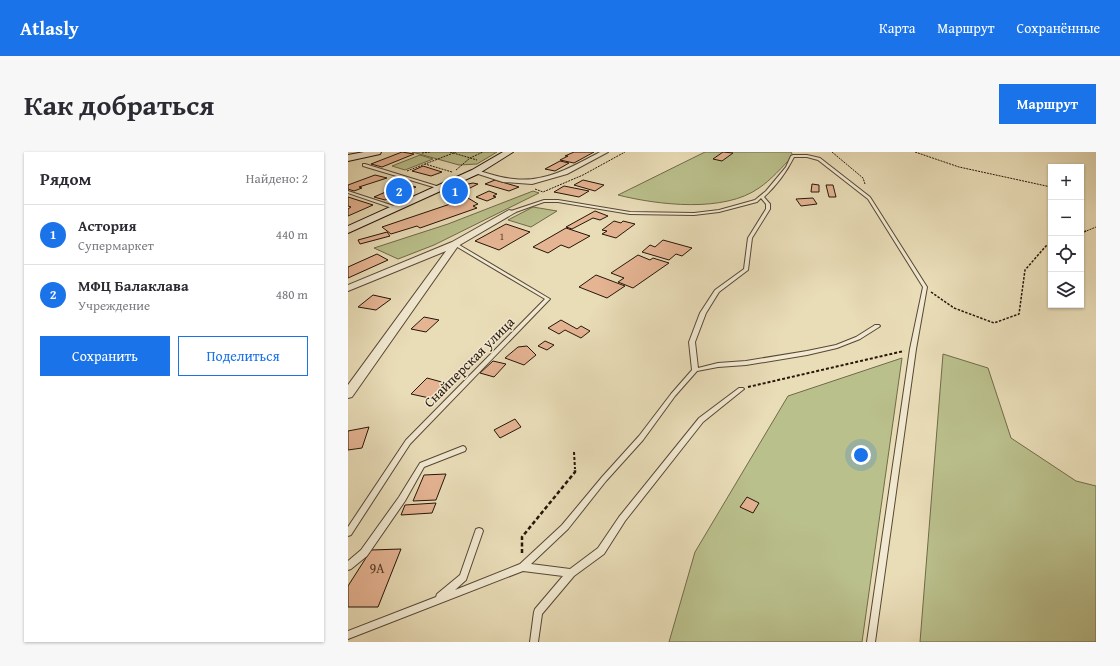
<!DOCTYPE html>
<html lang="ru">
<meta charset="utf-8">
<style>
body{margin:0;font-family:"Gentium Book Plus",serif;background:#f7f7f7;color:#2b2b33}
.controls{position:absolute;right:12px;top:12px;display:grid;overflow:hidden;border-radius:0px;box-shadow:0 1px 3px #0004}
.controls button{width:36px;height:36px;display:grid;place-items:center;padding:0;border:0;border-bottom:1px solid #e1e1e2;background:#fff;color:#2b2b33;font:20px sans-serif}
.you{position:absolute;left:513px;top:303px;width:14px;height:14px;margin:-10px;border:3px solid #fff;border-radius:50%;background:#1a73e8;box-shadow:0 0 0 6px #1a73e833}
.badge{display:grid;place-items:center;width:26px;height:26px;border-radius:50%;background:#1a73e8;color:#fff;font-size:13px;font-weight:700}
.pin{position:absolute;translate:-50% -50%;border:2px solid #fff;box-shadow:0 1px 4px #0006}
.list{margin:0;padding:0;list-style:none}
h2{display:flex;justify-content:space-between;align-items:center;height:52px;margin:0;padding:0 16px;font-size:17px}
h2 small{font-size:13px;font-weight:400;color:#7c7c81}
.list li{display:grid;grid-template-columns:26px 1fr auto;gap:12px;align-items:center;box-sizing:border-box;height:60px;padding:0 16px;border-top:1px solid #e1e1e2}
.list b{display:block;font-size:15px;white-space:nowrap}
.list p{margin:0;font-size:13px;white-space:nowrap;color:#7c7c81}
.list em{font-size:13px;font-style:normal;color:#7c7c81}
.actions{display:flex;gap:8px;padding:12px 16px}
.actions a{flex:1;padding:9px 0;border:1px solid #1a73e8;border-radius:0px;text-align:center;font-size:14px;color:#1a73e8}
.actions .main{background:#1a73e8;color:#fff}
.icon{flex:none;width:22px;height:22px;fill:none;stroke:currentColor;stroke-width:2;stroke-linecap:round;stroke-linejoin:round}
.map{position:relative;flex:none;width:748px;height:490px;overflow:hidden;border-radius:0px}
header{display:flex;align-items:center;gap:24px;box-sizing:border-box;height:56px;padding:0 20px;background:#1a73e8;color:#fff}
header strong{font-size:19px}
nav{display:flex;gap:22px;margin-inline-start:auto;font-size:14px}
.intro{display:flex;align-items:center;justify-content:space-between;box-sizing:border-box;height:96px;padding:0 24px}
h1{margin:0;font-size:28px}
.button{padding:10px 18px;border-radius:0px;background:#1a73e8;color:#fff;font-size:14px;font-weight:700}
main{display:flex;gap:24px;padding:0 24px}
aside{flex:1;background:#fff;border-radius:0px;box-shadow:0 1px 3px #0004}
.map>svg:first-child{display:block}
.green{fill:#bac08c;stroke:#706a4a}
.building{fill:#e5b493;stroke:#261508}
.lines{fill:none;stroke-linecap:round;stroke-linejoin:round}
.service-casing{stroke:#574734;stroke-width:2}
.minor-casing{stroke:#574734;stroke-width:2}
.secondary-casing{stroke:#261508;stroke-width:2}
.path-far3{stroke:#261508;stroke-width:1;stroke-dasharray:2 1;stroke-linecap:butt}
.path-far2{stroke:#261508;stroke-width:1.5;stroke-dasharray:2.5 1.5;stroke-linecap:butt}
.path-far1{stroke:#261508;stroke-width:2;stroke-dasharray:3 2;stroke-linecap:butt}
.path{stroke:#261508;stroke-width:2.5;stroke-dasharray:4 2.5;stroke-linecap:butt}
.service{fill:#f1e9d1;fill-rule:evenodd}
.minor{fill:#f1e9d1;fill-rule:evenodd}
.secondary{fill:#f1e9d1;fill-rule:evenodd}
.labels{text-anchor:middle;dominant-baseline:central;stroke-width:3;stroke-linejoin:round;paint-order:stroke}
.far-number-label{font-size:10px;fill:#563d2b}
.street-label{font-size:14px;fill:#261508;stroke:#f1e9d1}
.near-number-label{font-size:14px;fill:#563d2b}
</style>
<header>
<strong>Atlasly</strong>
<nav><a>Карта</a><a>Маршрут</a><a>Сохранённые</a></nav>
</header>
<div class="intro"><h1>Как добраться</h1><a class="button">Маршрут</a></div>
<main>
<aside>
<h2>Рядом<small>Найдено: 2</small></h2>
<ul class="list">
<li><span class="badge">1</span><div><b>Астория</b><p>Супермаркет</p></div><em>440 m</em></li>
<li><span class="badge">2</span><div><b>МФЦ Балаклава</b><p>Учреждение</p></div><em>480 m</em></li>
</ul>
<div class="actions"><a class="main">Сохранить</a><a>Поделиться</a></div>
</aside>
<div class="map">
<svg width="748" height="490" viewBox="0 0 748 490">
<rect width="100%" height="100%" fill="#e9ddb8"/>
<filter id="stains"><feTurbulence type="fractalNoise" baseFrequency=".005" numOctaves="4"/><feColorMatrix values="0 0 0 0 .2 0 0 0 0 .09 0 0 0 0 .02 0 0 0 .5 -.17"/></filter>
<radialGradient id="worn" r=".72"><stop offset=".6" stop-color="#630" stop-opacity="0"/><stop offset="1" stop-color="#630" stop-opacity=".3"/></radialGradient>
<g class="green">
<polygon points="64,0 149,0 129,12 111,13"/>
<path d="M357,0h86l2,4c-11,11 -22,24 -34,32 -35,25 -101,17 -141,7z"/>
<polygon points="72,3 85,7 57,18 44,14"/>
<polygon points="185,39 191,41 86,93 50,107 26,96 100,72"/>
<polygon points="185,55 209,59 183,75 160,68"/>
<polygon points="595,202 640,216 663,286 728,329 748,334 748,490 572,490"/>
<polygon points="554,206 514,490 321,490 347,400 440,244"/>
</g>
<g class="building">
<polygon points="54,0 66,2 34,15 23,12"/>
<polygon points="226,0 246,0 226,11 212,8 220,4 217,4"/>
<polygon points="375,0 385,1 374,9 365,7"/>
<polygon points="212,9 221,11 207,19 197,17"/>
<polygon points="75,14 94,20 83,24 64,19"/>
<polygon points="27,23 39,26 11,35 14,36 6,39 0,37 0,33"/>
<polygon points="147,28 171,35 161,39 137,32"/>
<polygon points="235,28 256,33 247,39 226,33"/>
<polygon points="125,31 130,32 120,37 111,34"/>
<polygon points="56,32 68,35 37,48 26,45"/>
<polygon points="464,32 471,33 471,40 463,40"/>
<polygon points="478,33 485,33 488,45 481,45"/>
<polygon points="216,34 241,39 231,45 206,40"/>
<polygon points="111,36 120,38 107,44 98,42"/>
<polygon points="141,39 149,42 145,44 148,45 139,49 128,45"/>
<polygon points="0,45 25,53 0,64 0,57 3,55 0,54"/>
<polygon points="120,46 130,52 125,54 129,56 72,76 69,74 43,82 34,75"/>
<polygon points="465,46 469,52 453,54 448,47"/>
<polygon points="247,59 260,64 252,68 245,66 224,77 218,75"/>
<polygon points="266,69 273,71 275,69 287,72 268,86 254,82 259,79 254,78"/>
<polygon points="158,72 182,80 151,98 127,89"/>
<polygon points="218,76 242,84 221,96 213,93 200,101 185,95"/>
<polygon points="39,80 42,84 12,92 10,88"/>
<polygon points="315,88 344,96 334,104 328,102 321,108 294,100 302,93 307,95"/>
<polygon points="29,102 40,108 0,126 0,115"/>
<polygon points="290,103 302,108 305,106 321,111 285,136 270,130 276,126 263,121"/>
<polygon points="248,123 277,134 259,146 231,135"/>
<polygon points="25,143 43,147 28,158 10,155"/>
<polygon points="76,165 91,168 78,180 63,177"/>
<polygon points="213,168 229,177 233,174 242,179 233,186 217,178 211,182 200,176"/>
<polygon points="197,189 206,193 199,198 190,194"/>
<polygon points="179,194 188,203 176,213 157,206 170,195"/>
<polygon points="145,209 158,212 146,225 132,221"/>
<polygon points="79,226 101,232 86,247 63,242"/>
<polygon points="167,267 173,275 152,286 146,278"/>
<polygon points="21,275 14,296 0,298 0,279"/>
<polygon points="98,322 88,348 65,349 76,323"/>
<polygon points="399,345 411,351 405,361 392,355"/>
<polygon points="88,351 84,361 53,363 57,353"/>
<polygon points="53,397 30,455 0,455 0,434 23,398"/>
</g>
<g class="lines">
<g class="service-casing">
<g id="service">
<path d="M445,3h14l13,3 50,39 57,90 -11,62 -41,293h-8l43,-293 13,-62 -55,-88 -50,-39 -11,-3h-13c-7,14 -18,29 -30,40l6,7v5l-18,29 -4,32 -29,22 -13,21 -11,29 3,26 20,-5 28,-2 61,-10 29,-6 20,-8 19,-12h4l1,1 -1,1 -19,12 -23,9 -30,7 -61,10 -28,2 -21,4 -22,25 -32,44 -37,41 -38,48 -37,35 39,5 28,-21 21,-31 80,-99 40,-30h4l1,1 -41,33 -78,99 -21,33 -30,22 -32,38 -4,28h-8l4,-30 1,-3 28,-33 -40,-5 -175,68v-8l88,-34 1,-3 23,-19 16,-46 3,-1 3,1 1,2 -16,46 -1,3 -11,10 65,-26 42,-39 40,-48 37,-41 32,-42 21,-24 -3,-28 11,-29 15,-23 29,-21 4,-31 18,-29v-5l-5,-6 -4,4 -38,10 -25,3 -64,-1 -72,-12h-14l-31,11h-2v-2l33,-11h14l72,12 64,1 25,-3 36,-10 11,-9 20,-24 5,-11z"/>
<polygon points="15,12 17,12 95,36 92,37 15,14"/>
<polygon points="0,39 49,55 50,56 47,57 0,41"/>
<polygon points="106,91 108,91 202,147 62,292 3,383 0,384 0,375 58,288 197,147 106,93"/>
<polygon points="115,294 117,295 118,297 117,299 76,315 57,349 19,404 3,417 0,418 0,409 13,398 51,345 72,311"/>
</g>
</g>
<g class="minor-casing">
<g id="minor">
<path d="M252,0h8l-41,22 -35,10 -29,-2 -31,-10 3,-2c13,3 25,8 39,9 31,4 60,-13 86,-27z"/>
<polygon points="161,58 168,60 110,94 4,245 0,246 0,233 98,99 0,139 0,133 104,90"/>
</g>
</g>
<g class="secondary-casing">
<g id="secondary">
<polygon points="16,0 33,0 32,2 0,9 0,3"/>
<polygon points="155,0 165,0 130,22 0,81 0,74 124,18"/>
</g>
</g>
<g class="path-far3">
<polyline points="102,0 129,8"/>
<polyline points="484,0 515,26 517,32"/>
<polyline points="567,0 611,15 703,35"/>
<polyline points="74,1 82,0"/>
<polyline points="108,18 122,6 135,0"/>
<polyline points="59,19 77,12"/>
<polyline points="104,20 77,12 108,0"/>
<polyline points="187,37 195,40 235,23 277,0"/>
<polyline points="736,80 748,75"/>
</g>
<g class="path-far2">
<polyline points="733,81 738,79"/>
<polyline points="583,140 606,156 646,171 671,162 677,118 698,94 703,92"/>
</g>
<g class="path-far1">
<polyline points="400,235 556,199"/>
<polyline points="226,300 227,317"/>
</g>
<polyline class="path" points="174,401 174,385 227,320 227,316"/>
<use href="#service" class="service"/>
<use href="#minor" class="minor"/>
<use href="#secondary" class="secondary"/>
</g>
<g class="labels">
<g class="far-number-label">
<text x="154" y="84">1</text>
</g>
<g class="street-label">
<text transform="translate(121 210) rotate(-45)">Снайперская улица</text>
</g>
<g class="near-number-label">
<text x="29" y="416">9А</text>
</g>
</g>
<rect width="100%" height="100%" filter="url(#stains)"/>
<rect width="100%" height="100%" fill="url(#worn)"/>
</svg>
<div class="controls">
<button>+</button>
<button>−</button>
<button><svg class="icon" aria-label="locate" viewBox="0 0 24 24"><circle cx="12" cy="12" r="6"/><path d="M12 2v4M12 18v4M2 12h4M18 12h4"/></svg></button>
<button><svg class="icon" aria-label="layers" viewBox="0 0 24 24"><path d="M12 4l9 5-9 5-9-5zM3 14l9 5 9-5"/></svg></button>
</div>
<div class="you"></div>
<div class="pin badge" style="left:107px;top:39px">1</div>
<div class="pin badge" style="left:51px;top:39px">2</div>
</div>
</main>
